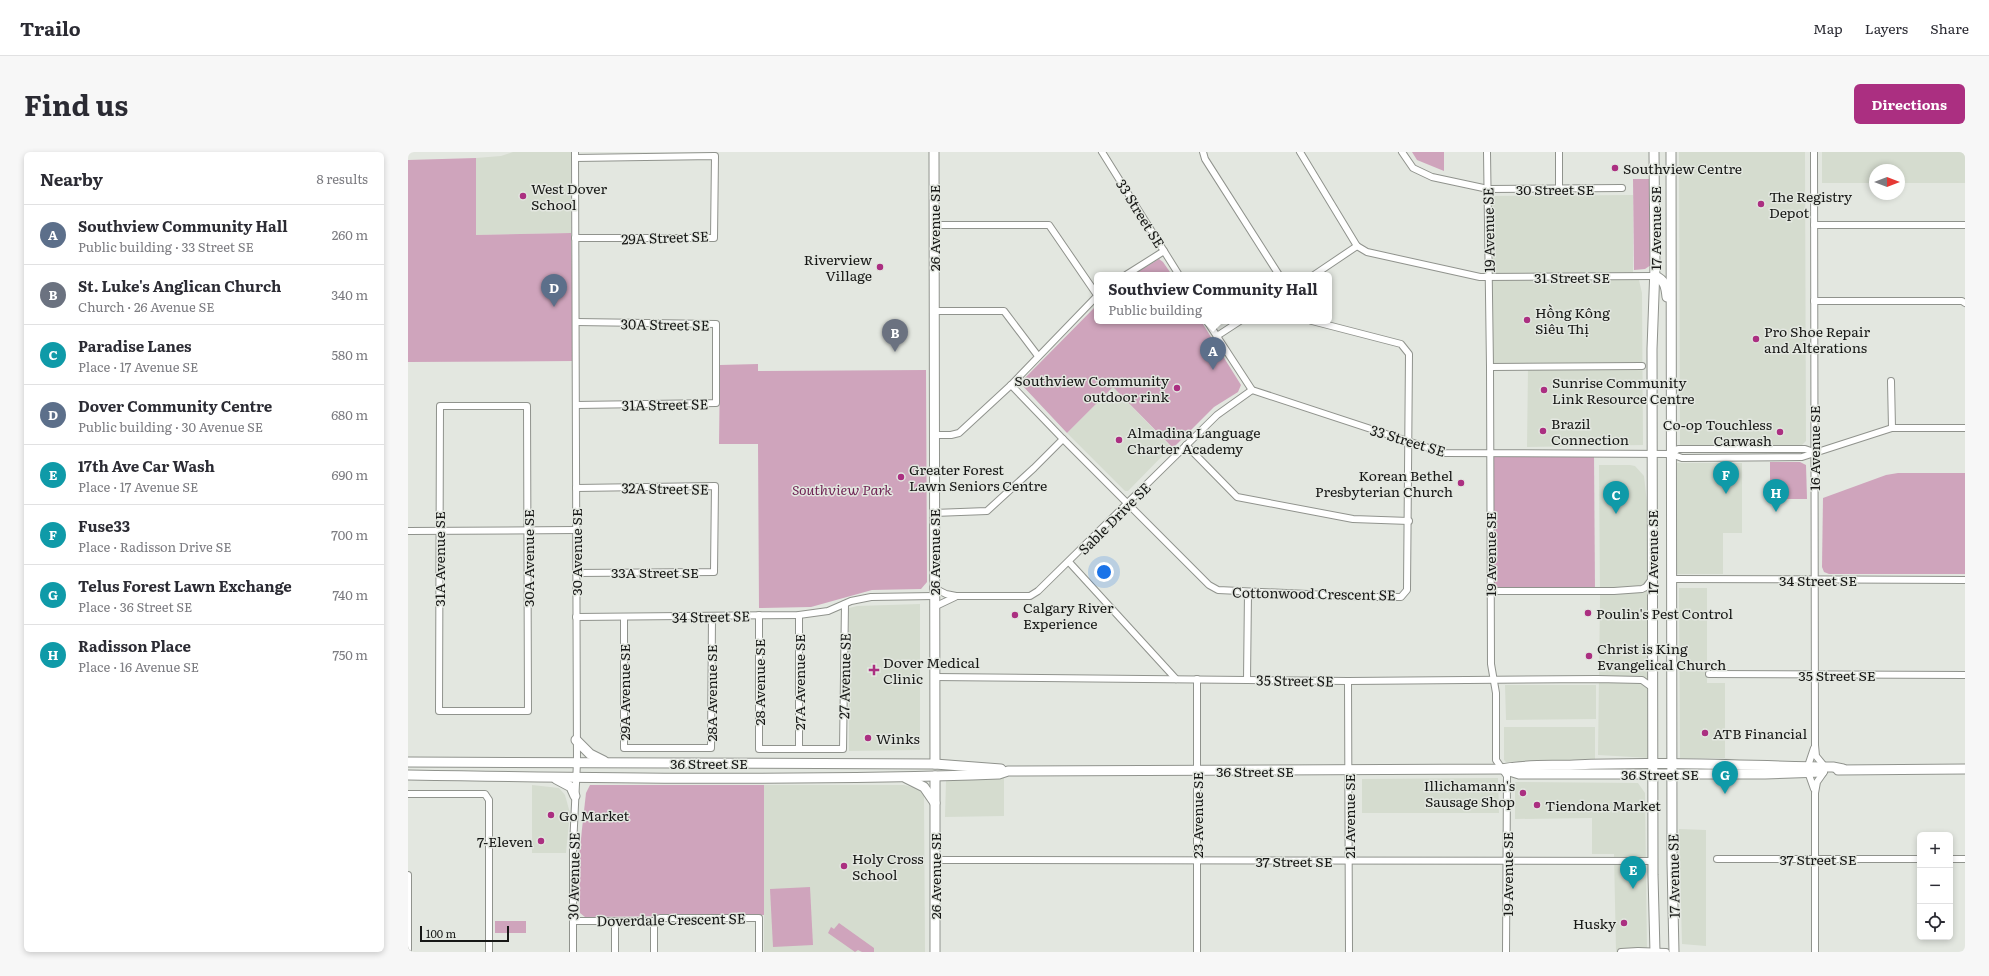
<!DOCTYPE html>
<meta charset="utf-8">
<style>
body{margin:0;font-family:Literata,serif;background:#f7f7f7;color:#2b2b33}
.controls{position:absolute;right:12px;bottom:12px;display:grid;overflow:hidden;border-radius:6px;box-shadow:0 2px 6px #0003}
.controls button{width:36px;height:36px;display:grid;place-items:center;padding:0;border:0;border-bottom:1px solid #e1e1e2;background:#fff;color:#2b2b33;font:20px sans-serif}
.compass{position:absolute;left:1461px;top:12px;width:36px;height:36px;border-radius:50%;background:#fff;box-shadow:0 2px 6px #0003;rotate:90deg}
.scale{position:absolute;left:12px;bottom:10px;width:89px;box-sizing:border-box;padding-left:4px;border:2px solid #171816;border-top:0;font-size:11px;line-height:14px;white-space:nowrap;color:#171816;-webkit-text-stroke:3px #e3e7e0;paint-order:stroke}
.you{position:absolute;left:696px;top:420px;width:14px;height:14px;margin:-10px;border:3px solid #fff;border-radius:50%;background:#1a73e8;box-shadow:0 0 0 6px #1a73e833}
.badge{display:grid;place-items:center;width:26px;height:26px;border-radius:50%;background:#ab2f81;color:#fff;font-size:13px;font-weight:700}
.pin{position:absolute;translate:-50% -33px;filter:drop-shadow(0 1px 2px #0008)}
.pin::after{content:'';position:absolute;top:21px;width:14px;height:12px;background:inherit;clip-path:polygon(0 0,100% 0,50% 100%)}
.popup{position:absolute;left:686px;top:120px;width:238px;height:52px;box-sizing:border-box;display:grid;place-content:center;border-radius:6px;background:#fff;filter:drop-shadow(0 1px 3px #0005);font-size:13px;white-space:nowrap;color:#7c7c81}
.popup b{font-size:15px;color:#2b2b33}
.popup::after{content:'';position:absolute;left:50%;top:100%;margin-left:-8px;border:8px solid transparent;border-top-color:#fff}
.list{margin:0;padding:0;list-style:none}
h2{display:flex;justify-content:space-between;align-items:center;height:52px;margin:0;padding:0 16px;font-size:17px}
h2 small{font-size:13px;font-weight:400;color:#7c7c81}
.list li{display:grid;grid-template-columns:26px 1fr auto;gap:12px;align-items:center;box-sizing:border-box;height:60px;padding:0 16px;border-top:1px solid #e1e1e2}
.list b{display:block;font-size:15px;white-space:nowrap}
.list p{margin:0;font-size:13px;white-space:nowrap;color:#7c7c81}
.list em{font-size:13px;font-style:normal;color:#7c7c81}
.icon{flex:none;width:22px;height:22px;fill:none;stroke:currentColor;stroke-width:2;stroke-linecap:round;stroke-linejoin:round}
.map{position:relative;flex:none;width:1557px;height:800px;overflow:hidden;border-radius:6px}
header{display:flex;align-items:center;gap:24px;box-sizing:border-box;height:56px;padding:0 20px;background:#fff;border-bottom:1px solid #e1e1e2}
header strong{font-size:19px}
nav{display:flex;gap:22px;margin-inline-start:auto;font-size:14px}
.intro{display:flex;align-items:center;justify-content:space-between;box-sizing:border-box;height:96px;padding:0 24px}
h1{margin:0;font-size:28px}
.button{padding:10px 18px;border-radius:6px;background:#ab2f81;color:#fff;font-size:14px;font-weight:700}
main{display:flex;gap:24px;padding:0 24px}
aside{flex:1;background:#fff;border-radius:6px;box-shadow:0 2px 6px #0003}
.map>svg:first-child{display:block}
.built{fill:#d5dccf}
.green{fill:#cfa4bc}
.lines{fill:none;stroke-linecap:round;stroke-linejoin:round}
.street-casing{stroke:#90938d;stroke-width:8}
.secondary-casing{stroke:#90938d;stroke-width:11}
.street{stroke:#fff;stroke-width:6}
.secondary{stroke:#fff;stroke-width:9}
.poi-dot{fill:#ab2f81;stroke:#e3e7e0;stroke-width:1.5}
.labels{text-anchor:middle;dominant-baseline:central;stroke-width:3;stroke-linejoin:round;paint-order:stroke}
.poi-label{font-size:14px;fill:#171816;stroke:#e3e7e0;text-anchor:start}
.street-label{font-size:14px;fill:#171816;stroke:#e3e7e0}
.park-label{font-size:14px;font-style:italic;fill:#702555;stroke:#e3e7e0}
</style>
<header>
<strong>Trailo</strong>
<nav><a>Map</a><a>Layers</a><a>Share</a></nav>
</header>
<div class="intro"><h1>Find us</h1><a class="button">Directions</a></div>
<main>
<aside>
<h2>Nearby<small>8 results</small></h2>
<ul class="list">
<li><span class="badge" style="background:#5c6f8a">A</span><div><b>Southview Community Hall</b><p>Public building · 33 Street SE</p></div><em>260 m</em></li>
<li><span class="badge" style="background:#6b7280">B</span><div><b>St. Luke's Anglican Church</b><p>Church · 26 Avenue SE</p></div><em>340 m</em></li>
<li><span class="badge" style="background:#0f9aa8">C</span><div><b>Paradise Lanes</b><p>Place · 17 Avenue SE</p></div><em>580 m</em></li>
<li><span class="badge" style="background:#5c6f8a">D</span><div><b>Dover Community Centre</b><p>Public building · 30 Avenue SE</p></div><em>680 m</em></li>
<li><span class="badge" style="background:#0f9aa8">E</span><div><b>17th Ave Car Wash</b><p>Place · 17 Avenue SE</p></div><em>690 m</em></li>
<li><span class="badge" style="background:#0f9aa8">F</span><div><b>Fuse33</b><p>Place · Radisson Drive SE</p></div><em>700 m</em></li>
<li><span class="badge" style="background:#0f9aa8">G</span><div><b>Telus Forest Lawn Exchange</b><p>Place · 36 Street SE</p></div><em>740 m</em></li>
<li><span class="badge" style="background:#0f9aa8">H</span><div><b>Radisson Place</b><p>Place · 16 Avenue SE</p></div><em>750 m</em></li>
</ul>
</aside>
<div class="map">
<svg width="1557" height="800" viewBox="0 0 1557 800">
<rect width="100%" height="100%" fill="#e3e7e0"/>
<g class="built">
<polygon points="105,0 163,0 163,81 68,83 68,6 93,4"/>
<polygon points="1271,0 1397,0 1398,289 1394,293 1272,293"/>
<polygon points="1414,0 1557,0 1557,31 1491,31 1491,18 1467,18 1467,31 1414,31"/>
<polygon points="1225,43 1225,124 1230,124 1234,141 1235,293 1119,295 1120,215 1082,215 1080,44"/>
<polygon points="705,235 763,295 720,339 717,339 659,281"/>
<polygon points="1269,311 1334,311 1334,381 1315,381 1315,422 1269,422"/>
<polygon points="1191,313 1222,313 1227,314 1236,324 1239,351 1242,606 1190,603 1192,446"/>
<polygon points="1271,436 1299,436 1299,531 1317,531 1317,606 1272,606"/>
<polygon points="512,452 512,598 441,599 441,456 449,454"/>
<polygon points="1097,533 1188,533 1188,567 1098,568"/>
<polygon points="1096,575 1187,575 1187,607 1098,610 1096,608"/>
<polygon points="596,625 596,664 537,665 538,628"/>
<polygon points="1090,626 1091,661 954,661 954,627"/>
<polygon points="1107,630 1230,631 1237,641 1239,800 1208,800 1206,702 1184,702 1184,666 1107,667"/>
<polygon points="124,633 151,636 157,643 162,661 158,701 124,701"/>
<polygon points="356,633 496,633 512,637 516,643 517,800 356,800"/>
<polygon points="1271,677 1298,678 1298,794 1274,792"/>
</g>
<g class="green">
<polygon points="1004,0 1036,0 1036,19 1009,8"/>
<polygon points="68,6 68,83 163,81 166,209 0,210 0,8"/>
<polygon points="1225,27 1244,27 1243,113 1237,117 1226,118"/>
<polygon points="751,107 755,110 764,123 725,123"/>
<polygon points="689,153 689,169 793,169 833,233 830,240 806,255 765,296 705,235 659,281 612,231"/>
<polygon points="350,212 350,219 518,218 519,430 513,437 464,438 403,455 351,456 350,292 311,292 312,213"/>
<polygon points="1186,302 1187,439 1082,439 1081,303"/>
<polygon points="1362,310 1392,310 1398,313 1399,347 1362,347"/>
<polygon points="1490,321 1557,321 1557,422 1421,422 1416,420 1414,415 1415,346 1478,323"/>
<polygon points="182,633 356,633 356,763 177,765 172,761 171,704 178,641"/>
<polygon points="402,735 405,793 365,795 362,737"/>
<rect x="87" y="769" width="31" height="12"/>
<polygon points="431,771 466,796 466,800 454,800 450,798 447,800 420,781 423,775 426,777"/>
</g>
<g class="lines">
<g class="street-casing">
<g id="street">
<polyline points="694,0 771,123"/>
<polyline points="795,0 797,7 871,123"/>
<polyline points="892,0 949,94 959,100 1072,125 1247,124"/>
<polyline points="994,0 1005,16 1024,25 1080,37 1214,36"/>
<polyline points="1079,0 1082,215 1083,512 1088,541 1088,608 1099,624 1098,800"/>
<polyline points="1151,0 1151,37"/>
<polyline points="1406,0 1407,593 1408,604 1417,615"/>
<polyline points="167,6 307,4 306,86 167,86"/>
<polyline points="526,73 641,73 689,143"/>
<polyline points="1406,73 1557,73"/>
<polyline points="718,123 756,99"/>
<polyline points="906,123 949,94"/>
<polyline points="1406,149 1554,149 1557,151"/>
<polyline points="526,159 596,159 630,204"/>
<polyline points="799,169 844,238 1036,301 1263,302 1274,306 1394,305 1484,276 1557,276"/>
<polyline points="168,170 308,172 308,251 168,253"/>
<polyline points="809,184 832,169"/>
<polyline points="1082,215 1234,214"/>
<polyline points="1483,229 1484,276"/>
<polyline points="603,233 655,287 801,433 810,438 965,445 993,445 999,438 1001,202 993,192 904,169"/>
<polygon points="32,254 119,254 120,559 31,559"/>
<polyline points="526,283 543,283 551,281 603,233 689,144"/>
<polyline points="778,293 829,345 945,367 1001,369"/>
<polyline points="1263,302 1270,297 1397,297 1406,300"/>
<polyline points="168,336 307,334 306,420 168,421"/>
<polyline points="526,361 579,359 626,316 655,287"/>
<polyline points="0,379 168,378"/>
<polyline points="661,410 768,527"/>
<polyline points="1263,427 1557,428"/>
<polyline points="526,436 538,442 548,444 622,444 630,439 809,263 844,238"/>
<polyline points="1082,439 1206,439 1234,437 1238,435 1244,427"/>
<polyline points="526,455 547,445"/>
<polyline points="351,463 351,597 435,597 437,452"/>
<polyline points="391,463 391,597"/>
<polyline points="168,465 391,463 420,459 443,449 463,445 526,444"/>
<polyline points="216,465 216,596 303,596 304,465"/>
<polyline points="1301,522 1557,523"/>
<polyline points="526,525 940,529 1189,527 1234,528 1245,536"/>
<polyline points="789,527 789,800"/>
<polyline points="839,528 840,440"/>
<polyline points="940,529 941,800"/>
<polyline points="1400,614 1406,596"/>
<polyline points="1400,620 1406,637"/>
<polyline points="0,642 77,642 81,648 81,800"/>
<polyline points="1309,707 1512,707"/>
<polyline points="1542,707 1557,707"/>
<polyline points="527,708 1245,709"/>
<polyline points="0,723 0,797"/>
<polyline points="165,769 246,769 252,766 351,766 351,800"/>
<polyline points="207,769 207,800"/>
<polyline points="165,800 165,695 169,610 167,0"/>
<polyline points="246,800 246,769"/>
<polyline points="1213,800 1230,799 1258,800"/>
<polyline points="1407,800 1407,641 1409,630 1416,620"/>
</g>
</g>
<g class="secondary-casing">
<g id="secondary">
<polyline points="526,0 527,612"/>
<polyline points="1246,0 1247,115 1244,197 1245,723 1247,800"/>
<polyline points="1263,0 1264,711 1266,800"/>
<path d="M1247,124c10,4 11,11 12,21"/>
<polyline points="168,588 182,602 196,609"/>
<polyline points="0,610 527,612 593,617"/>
<polyline points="1095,617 1111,622 1357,622 1414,620"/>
<polyline points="1430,618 1557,617"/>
<path d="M0,623c197,3 394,6 591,-1l9,-3 494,-2c24,-5 48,-3 72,-4 87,-4 173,1 259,2l10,2"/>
<polyline points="498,626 516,635 527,651"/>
<polyline points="148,627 163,635 167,644"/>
<polyline points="527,800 527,624"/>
</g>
</g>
<use href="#street" class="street"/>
<use href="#secondary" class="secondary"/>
</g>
<g class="poi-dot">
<circle cx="1207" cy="16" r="4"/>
<circle cx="115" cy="44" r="4"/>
<circle cx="1353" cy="52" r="4"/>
<circle cx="472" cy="115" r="4"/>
<circle cx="1119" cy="168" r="4"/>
<circle cx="1348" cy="187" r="4"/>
<circle cx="769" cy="236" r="4"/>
<circle cx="1136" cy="238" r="4"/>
<circle cx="1135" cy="279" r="4"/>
<circle cx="1372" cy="280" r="4"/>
<circle cx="711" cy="288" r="4"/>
<circle cx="493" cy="325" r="4"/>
<circle cx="1053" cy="331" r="4"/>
<circle cx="1180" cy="461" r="4"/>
<circle cx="607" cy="463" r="4"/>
<circle cx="1181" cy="504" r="4"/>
<path d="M464 512h4v4h4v4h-4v4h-4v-4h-4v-4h4z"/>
<circle cx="1297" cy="581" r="4"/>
<circle cx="460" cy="586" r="4"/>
<circle cx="1115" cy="641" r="4"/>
<circle cx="1129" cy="653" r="4"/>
<circle cx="143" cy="663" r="4"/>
<circle cx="133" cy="689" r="4"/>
<circle cx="436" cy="714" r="4"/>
<circle cx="1216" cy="771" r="4"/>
</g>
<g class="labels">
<g class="poi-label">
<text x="1215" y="16">Southview Centre</text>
<text x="123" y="36">West Dover<tspan x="123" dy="16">School</tspan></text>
<text x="1361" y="44">The Registry<tspan x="1361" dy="16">Depot</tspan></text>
<text x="464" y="107" text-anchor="end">Riverview<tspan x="464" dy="16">Village</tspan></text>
<text x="1127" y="160">Hồng Kông<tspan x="1127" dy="16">Siêu Thị</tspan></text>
<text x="1356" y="179">Pro Shoe Repair<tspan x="1356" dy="16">and Alterations</tspan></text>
<text x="761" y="228" text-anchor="end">Southview Community<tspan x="761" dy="16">outdoor rink</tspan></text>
<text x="1144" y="230">Sunrise Community<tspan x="1144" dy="16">Link Resource Centre</tspan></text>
<text x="1143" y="271">Brazil<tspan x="1143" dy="16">Connection</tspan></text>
<text x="1364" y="272" text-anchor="end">Co-op Touchless<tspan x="1364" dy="16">Carwash</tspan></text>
<text x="719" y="280">Almadina Language<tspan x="719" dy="16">Charter Academy</tspan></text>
<text x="501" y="317">Greater Forest<tspan x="501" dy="16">Lawn Seniors Centre</tspan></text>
<text x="1045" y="323" text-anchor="end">Korean Bethel<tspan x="1045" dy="16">Presbyterian Church</tspan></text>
<text x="615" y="455">Calgary River<tspan x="615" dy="16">Experience</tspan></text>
<text x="1188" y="461">Poulin's Pest Control</text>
<text x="1189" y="496">Christ is King<tspan x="1189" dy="16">Evangelical Church</tspan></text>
<text x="475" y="510">Dover Medical<tspan x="475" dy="16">Clinic</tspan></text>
<text x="1305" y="581">ATB Financial</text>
<text x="468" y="586">Winks</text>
<text x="1107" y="633" text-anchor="end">Illichamann's<tspan x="1107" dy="16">Sausage Shop</tspan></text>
<text x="1137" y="653">Tiendona Market</text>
<text x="151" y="663">Go Market</text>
<text x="125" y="689" text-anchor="end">7-Eleven</text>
<text x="444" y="706">Holy Cross<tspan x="444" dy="16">School</tspan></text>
<text x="1208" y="771" text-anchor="end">Husky</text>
</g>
<g class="street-label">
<text x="1147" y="37">30 Street SE</text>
<text transform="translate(733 61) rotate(58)">33 Street SE</text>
<text transform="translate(526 76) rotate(-90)">26 Avenue SE</text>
<text transform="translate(1247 76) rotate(-90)">17 Avenue SE</text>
<text transform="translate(1080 78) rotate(-91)">19 Avenue SE</text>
<text transform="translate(257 85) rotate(-2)">29A Street SE</text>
<text x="1164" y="125">31 Street SE</text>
<text transform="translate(257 172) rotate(1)">30A Street SE</text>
<text transform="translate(257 252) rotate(-1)">31A Street SE</text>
<text transform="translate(1000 288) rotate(17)">33 Street SE</text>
<text transform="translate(1406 296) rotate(-90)">16 Avenue SE</text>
<text transform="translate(257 336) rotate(1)">32A Street SE</text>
<text transform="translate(706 366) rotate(-45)">Sable Drive SE</text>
<text transform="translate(168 400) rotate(-90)">30 Avenue SE</text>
<text transform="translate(526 400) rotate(-90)">26 Avenue SE</text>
<text transform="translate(1244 400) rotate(-90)">17 Avenue SE</text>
<text transform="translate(1082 402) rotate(-90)">19 Avenue SE</text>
<text transform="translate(120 406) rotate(-90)">30A Avenue SE</text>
<text transform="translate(31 407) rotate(-90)">31A Avenue SE</text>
<text x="247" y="420">33A Street SE</text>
<text x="1410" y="428">34 Street SE</text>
<text transform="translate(906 441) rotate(1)">Cottonwood Crescent SE</text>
<text transform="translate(303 464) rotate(-1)">34 Street SE</text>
<text x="1429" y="523">35 Street SE</text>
<text transform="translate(436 524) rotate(-89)">27 Avenue SE</text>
<text transform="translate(887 528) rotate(1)">35 Street SE</text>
<text transform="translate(351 530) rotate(-90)">28 Avenue SE</text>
<text transform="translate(391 530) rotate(-90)">27A Avenue SE</text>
<text transform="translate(216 540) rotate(-90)">29A Avenue SE</text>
<text transform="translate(303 541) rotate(-90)">28A Avenue SE</text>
<text x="301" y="611">36 Street SE</text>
<text x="847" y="619">36 Street SE</text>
<text x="1252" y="622">36 Street SE</text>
<text transform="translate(789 663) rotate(-90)">23 Avenue SE</text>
<text transform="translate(941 664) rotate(-90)">21 Avenue SE</text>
<text x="1410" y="707">37 Street SE</text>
<text x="886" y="709">37 Street SE</text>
<text transform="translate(1099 722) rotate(-90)">19 Avenue SE</text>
<text transform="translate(165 724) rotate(-89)">30 Avenue SE</text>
<text transform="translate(527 724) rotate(-90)">26 Avenue SE</text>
<text transform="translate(1265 724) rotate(-91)">17 Avenue SE</text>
<text transform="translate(263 767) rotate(-1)">Doverdale Crescent SE</text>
</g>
<g class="park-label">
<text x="434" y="337">Southview Park</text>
</g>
</g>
</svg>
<div class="controls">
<button>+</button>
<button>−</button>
<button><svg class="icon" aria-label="locate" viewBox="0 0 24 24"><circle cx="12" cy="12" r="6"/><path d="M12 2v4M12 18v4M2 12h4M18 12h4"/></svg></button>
</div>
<svg class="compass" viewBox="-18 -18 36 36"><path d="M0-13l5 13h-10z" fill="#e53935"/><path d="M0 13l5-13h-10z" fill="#7c7c81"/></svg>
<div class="scale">100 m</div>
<div class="you"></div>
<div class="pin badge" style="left:805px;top:218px;background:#5c6f8a">A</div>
<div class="popup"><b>Southview Community Hall</b>Public building</div>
<div class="pin badge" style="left:487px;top:200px;background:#6b7280">B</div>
<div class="pin badge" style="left:1208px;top:362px;background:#0f9aa8">C</div>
<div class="pin badge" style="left:146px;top:155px;background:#5c6f8a">D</div>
<div class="pin badge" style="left:1225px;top:737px;background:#0f9aa8">E</div>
<div class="pin badge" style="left:1318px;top:342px;background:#0f9aa8">F</div>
<div class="pin badge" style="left:1317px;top:642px;background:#0f9aa8">G</div>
<div class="pin badge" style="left:1368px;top:360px;background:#0f9aa8">H</div>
</div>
</main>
